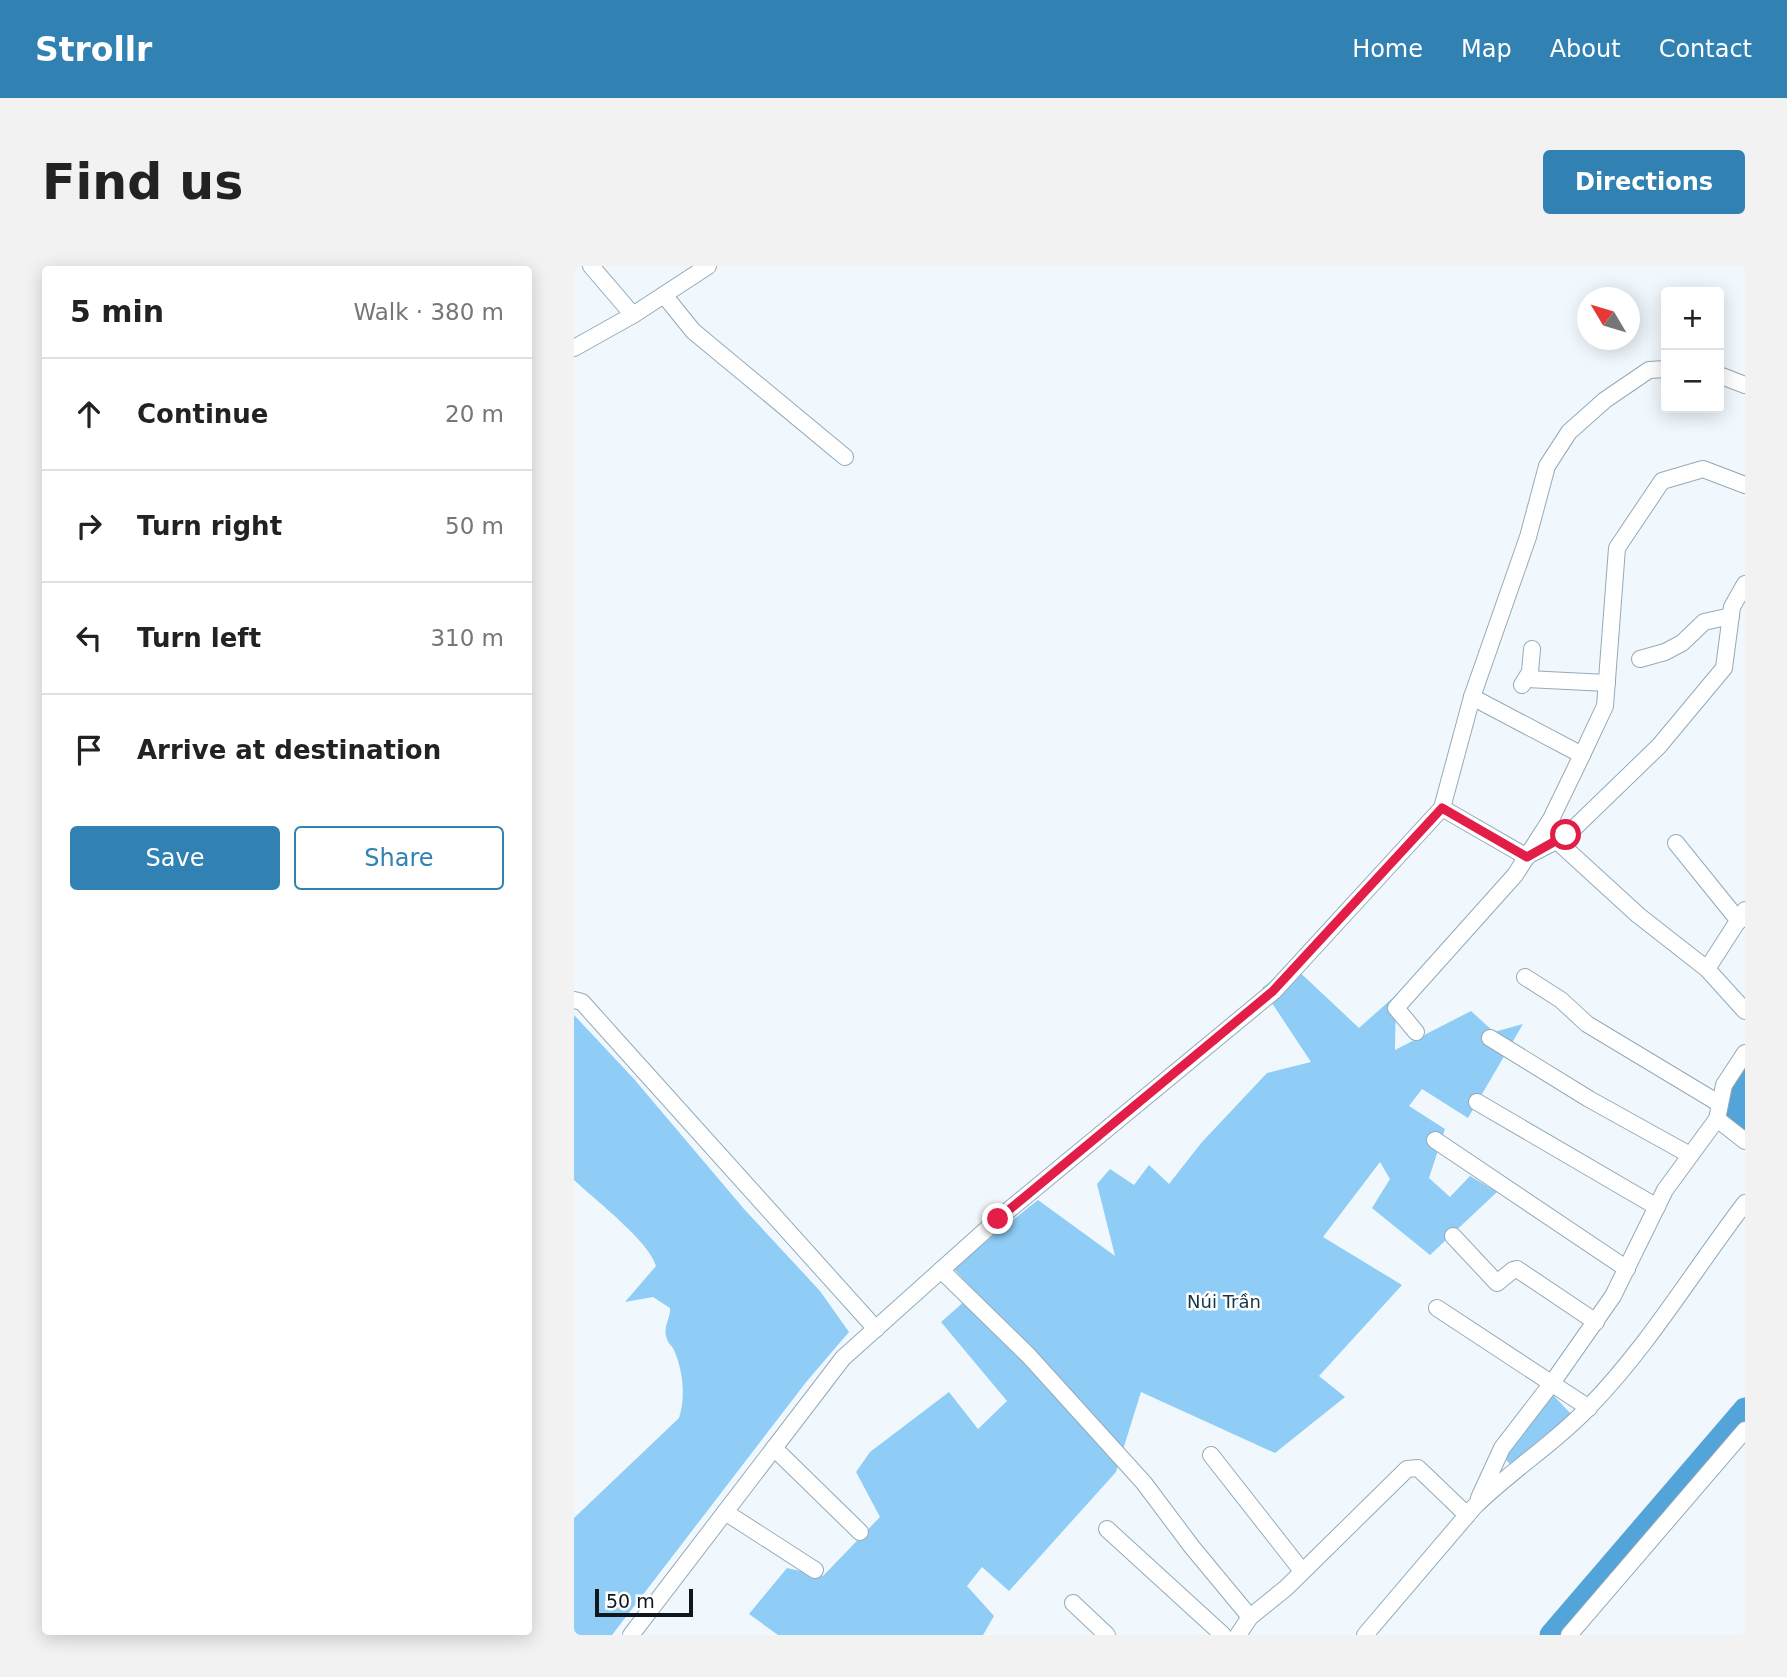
<!DOCTYPE html>
<meta charset="utf-8">
<style>
body{margin:0;font-family:"DejaVu Sans",sans-serif;background:#f2f2f2;color:#222}
.controls{position:absolute;right:21px;top:21px;display:grid;overflow:hidden;border-radius:7px;box-shadow:0 4px 18px #0003}
.controls button{width:63px;height:63px;display:grid;place-items:center;padding:0;border:0;border-bottom:2px solid #e0e0e0;background:#fff;color:#222;font:35px sans-serif}
.compass{position:absolute;left:1003px;top:21px;width:63px;height:63px;border-radius:50%;background:#fff;box-shadow:0 4px 18px #0003;rotate:308deg}
.scale{position:absolute;left:21px;bottom:18px;width:98px;box-sizing:border-box;padding-left:7px;border:4px solid #10171d;border-top:0;font-size:19px;line-height:24px;white-space:nowrap;color:#10171d;-webkit-text-stroke:5px #fff;paint-order:stroke}
.stop{position:absolute;width:21px;height:21px;margin:-16px;border:5px solid #e11d48;border-radius:50%;background:#fff}
.stop.end{background:#e11d48;border-color:#fff;box-shadow:0 2px 7px #0008}
.list{margin:0;padding:0;list-style:none}
h2{display:flex;justify-content:space-between;align-items:center;height:91px;margin:0;padding:0 28px;font-size:30px}
h2 small{font-size:23px;font-weight:400;color:#767676}
.list li{display:grid;grid-template-columns:46px 1fr auto;gap:21px;align-items:center;box-sizing:border-box;height:112px;padding:0 28px;border-top:2px solid #e0e0e0}
.list b{display:block;font-size:26px;white-space:nowrap}
.list em{font-size:23px;font-style:normal;color:#767676}
.actions{display:flex;gap:14px;padding:21px 28px}
.actions a{flex:1;padding:16px 0;border:2px solid #3182b3;border-radius:7px;text-align:center;font-size:24px;color:#3182b3}
.actions .main{background:#3182b3;color:#fff}
.icon{flex:none;width:38px;height:38px;fill:none;stroke:currentColor;stroke-width:2;stroke-linecap:round;stroke-linejoin:round}
.map{position:relative;flex:none;width:1171px;height:1369px;overflow:hidden;border-radius:7px}
header{display:flex;align-items:center;gap:42px;box-sizing:border-box;height:98px;padding:0 35px;background:#3182b3;color:#fff}
header strong{font-size:33px}
nav{display:flex;gap:38px;margin-inline-start:auto;font-size:24px}
.intro{display:flex;align-items:center;justify-content:space-between;box-sizing:border-box;height:168px;padding:0 42px}
h1{margin:0;font-size:49px}
.button{padding:18px 32px;border-radius:7px;background:#3182b3;color:#fff;font-size:24px;font-weight:700}
main{display:flex;gap:42px;padding:0 42px}
aside{flex:1;background:#fff;border-radius:7px;box-shadow:0 4px 18px #0003}
.map>svg:first-child{display:block}
.green{fill:#8fccf6}
.water{fill:#53a4d8}
.lines{fill:none;stroke-linecap:round;stroke-linejoin:round}
.river{stroke:#53a4d8;stroke-width:23}
.minor-casing{stroke:#95aab8;stroke-width:18}
.minor{stroke:#fff;stroke-width:16}
.route{stroke:#e11d48;stroke-width:9}
.labels{text-anchor:middle;dominant-baseline:central;stroke-width:5;stroke-linejoin:round;paint-order:stroke}
.park-label{font-size:18px;fill:#12364c;stroke:#fff}
</style>
<header>
<strong>Strollr</strong>
<nav><a>Home</a><a>Map</a><a>About</a><a>Contact</a></nav>
</header>
<div class="intro"><h1>Find us</h1><a class="button">Directions</a></div>
<main>
<aside>
<h2>5 min<small>Walk · 380 m</small></h2>
<ul class="list">
<li><svg class="icon" aria-label="ahead" viewBox="0 0 24 24"><path d="M12 20V5M6 11l6-6 6 6"/></svg><div><b>Continue</b></div><em>20 m</em></li>
<li><svg class="icon" aria-label="right" viewBox="0 0 24 24"><path d="M7 20v-9h11M14 6l5 5-5 5"/></svg><div><b>Turn right</b></div><em>50 m</em></li>
<li><svg class="icon" aria-label="left" viewBox="0 0 24 24"><path d="M17 20v-9H6M10 6l-5 5 5 5"/></svg><div><b>Turn left</b></div><em>310 m</em></li>
<li><svg class="icon" aria-label="arrive" viewBox="0 0 24 24"><path d="M6 21V4h12l-3 4 3 4H6"/></svg><div><b>Arrive at destination</b></div></li>
</ul>
<div class="actions"><a class="main">Save</a><a>Share</a></div>
</aside>
<div class="map">
<svg width="1171" height="1369" viewBox="0 0 1171 1369">
<rect width="100%" height="100%" fill="#f0f8fe"/>
<g class="green">
<polygon points="718,699 785,762 822,729 821,784 897,745 920,766 949,758 894,852 848,823 835,840 871,863 855,912 876,931 896,910 923,926 856,989 798,942 816,913 806,896 749,971 828,1019 745,1110 771,1131 701,1187 567,1126 542,1206 435,1325 408,1301 393,1320 420,1350 409,1369 204,1369 175,1348 213,1302 249,1310 306,1251 282,1206 296,1186 375,1126 404,1163 433,1135 367,1056 401,1026 379,1002 464,934 541,990 523,918 536,903 560,919 575,899 595,918 628,876 693,807 737,796 688,722"/>
<path d="M0,749l60,64 110,130 76,82 29,41 -42,49 -195,254h-38v-117l105,-100c7,-22 4,-49 -6,-70 -2,-3 -5,-5 -6,-9 -5,-11 4,-21 3,-31l-17,-11 -28,5 31,-36c-6,-24 -62,-67 -82,-86z"/>
<polygon points="978,1128 997,1148 936,1198 928,1190"/>
</g>
<polygon class="water" points="1171,798 1171,867 1148,848 1155,828"/>
<g class="lines">
<polyline class="river" points="977,1369 1171,1143"/>
<g class="minor-casing">
<g id="minor">
<polyline points="17,0 59,49"/>
<polyline points="90,29 119,65 271,191"/>
<polyline points="0,82 59,49 134,0"/>
<polyline points="1145,109 1171,119"/>
<polyline points="1066,393 1091,386 1108,377 1130,356 1157,350"/>
<polyline points="953,413 1033,417"/>
<polyline points="948,419 956,406 958,383"/>
<polyline points="898,431 1008,489"/>
<polyline points="868,542 953,591"/>
<polyline points="982,574 1064,649 1133,703 1171,745"/>
<polyline points="1102,577 1165,655"/>
<polyline points="955,589 992,570 1085,480 1150,402 1158,341 1171,318"/>
<polyline points="1133,703 1171,644"/>
<polyline points="951,711 987,734 1013,758 1146,838"/>
<polyline points="0,734 8,736 42,774 302,1063"/>
<polyline points="842,766 822,742 941,609 977,553 1008,489 1031,440 1043,282 1088,215 1129,203 1171,219"/>
<polyline points="916,772 1015,833 1116,889"/>
<polyline points="903,836 1083,941"/>
<polyline points="1143,853 1171,875"/>
<polyline points="861,874 1053,1003"/>
<polyline points="879,970 923,1017 939,1004 943,1003 1022,1056"/>
<polyline points="367,1004 455,1090 570,1217 618,1281 676,1351"/>
<polyline points="863,1042 1015,1142"/>
<polyline points="200,1182 286,1266"/>
<polyline points="637,1189 728,1305"/>
<polyline points="905,1232 928,1182 978,1117 1039,1030 1091,924 1143,853 1150,819 1171,787"/>
<polyline points="151,1246 241,1304"/>
<polyline points="533,1263 649,1369"/>
<polyline points="499,1337 533,1369"/>
<polyline points="57,1369 269,1092 424,953 700,725 868,542 898,431 954,271 973,200 995,166 1031,134 1075,104 1092,103"/>
<polyline points="664,1369 676,1351 712,1322 833,1203 844,1202 893,1249"/>
<path d="M791,1369l109,-128c36,-36 80,-63 114,-99 60,-61 105,-137 157,-205"/>
<polyline points="995,1369 1171,1164"/>
</g>
</g>
<use href="#minor" class="minor"/>
</g>
<g class="lines">
<polyline class="route" points="424,953 699,725 868,542 953,591 992,569"/>
</g>
<g class="labels">
<g class="park-label">
<text x="650" y="1035">Núi Trần</text>
</g>
</g>
</svg>
<div class="controls">
<button>+</button>
<button>−</button>
</div>
<svg class="compass" viewBox="-18 -18 36 36"><path d="M0-13l5 13h-10z" fill="#e53935"/><path d="M0 13l5-13h-10z" fill="#767676"/></svg>
<div class="scale">50 m</div>
<div class="stop" style="left:992px;top:569px"></div>
<div class="stop end" style="left:424px;top:953px"></div>
</div>
</main>
